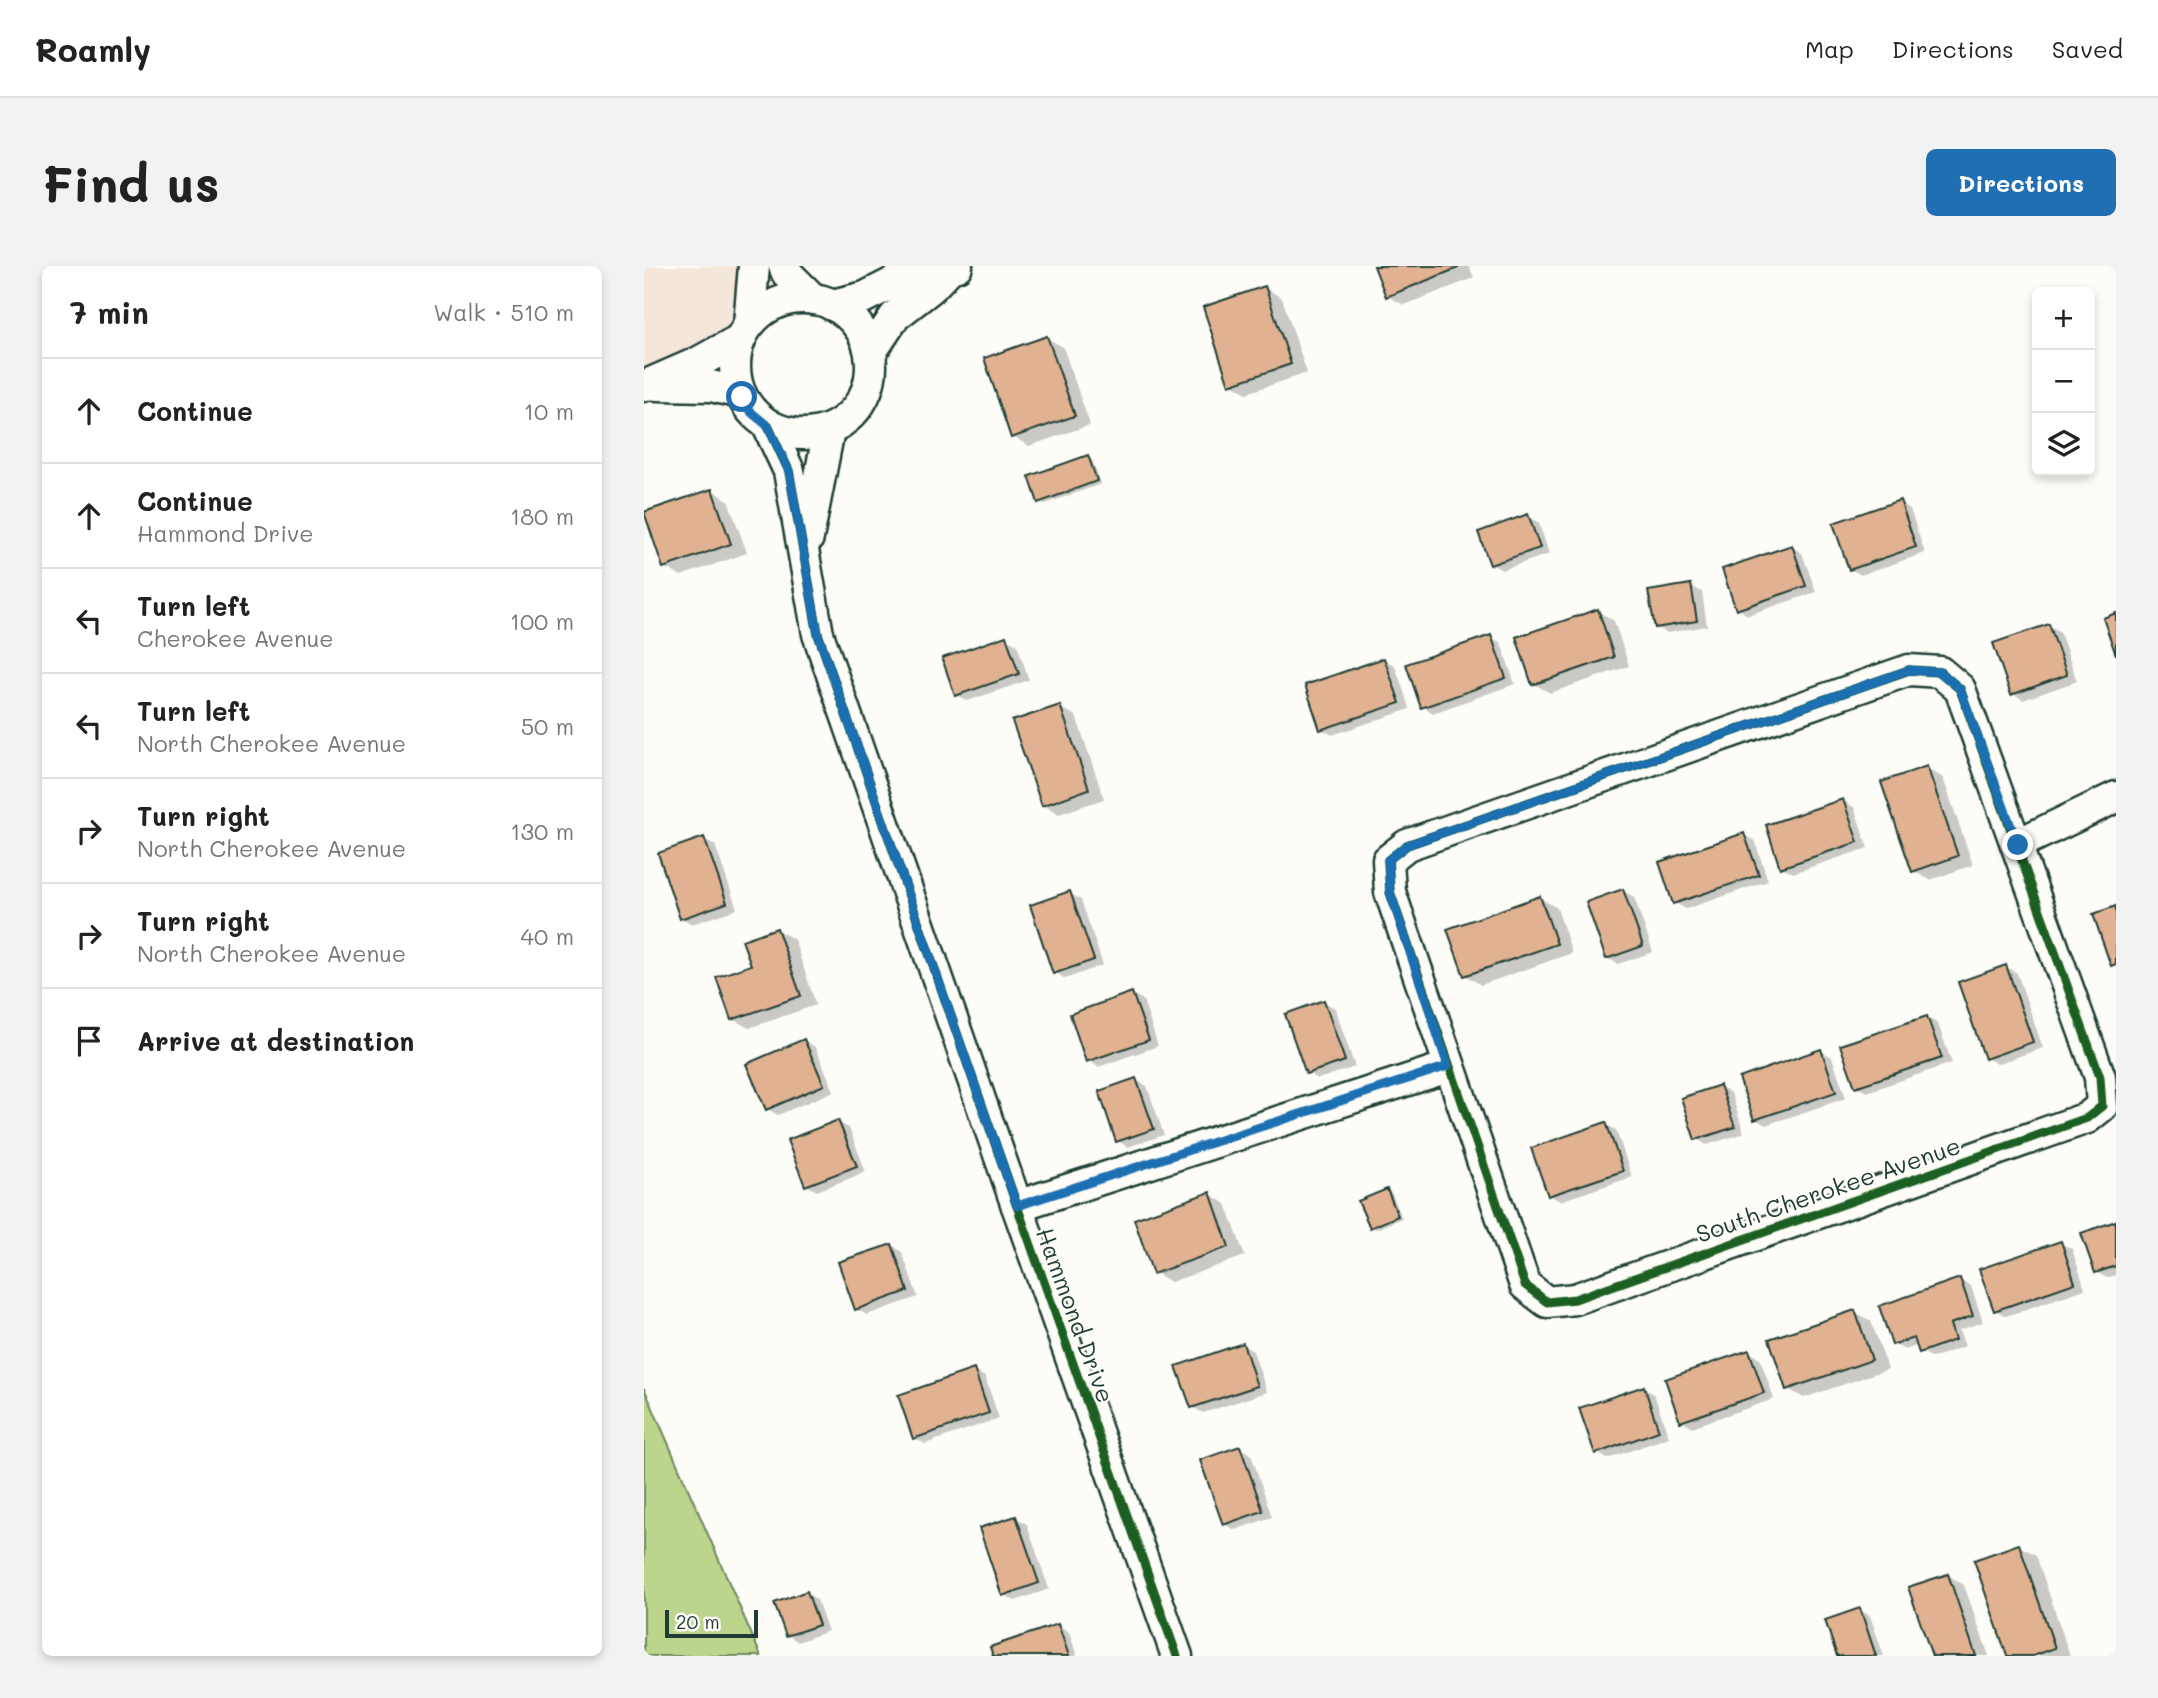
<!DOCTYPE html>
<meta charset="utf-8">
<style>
body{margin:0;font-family:Mali,sans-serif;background:#f2f2f2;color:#222}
.controls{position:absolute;right:21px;top:21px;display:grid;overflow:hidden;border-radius:10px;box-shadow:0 4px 10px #0003}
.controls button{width:63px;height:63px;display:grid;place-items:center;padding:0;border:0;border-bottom:2px solid #e0e0e0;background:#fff;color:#222;font:35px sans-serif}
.scale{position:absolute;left:21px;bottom:18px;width:93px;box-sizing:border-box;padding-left:7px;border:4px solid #1f3d34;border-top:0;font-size:19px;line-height:24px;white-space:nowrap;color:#1f3d34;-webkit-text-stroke:5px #fdfcf7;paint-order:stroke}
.stop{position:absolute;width:21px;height:21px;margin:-16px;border:5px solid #1f6fb2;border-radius:50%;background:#fff}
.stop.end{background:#1f6fb2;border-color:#fff;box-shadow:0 2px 7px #0008}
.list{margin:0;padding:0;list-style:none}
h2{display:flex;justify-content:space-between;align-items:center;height:91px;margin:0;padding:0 28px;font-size:30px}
h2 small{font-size:23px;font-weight:400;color:#767676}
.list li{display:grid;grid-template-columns:46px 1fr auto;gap:21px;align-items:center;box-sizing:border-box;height:105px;padding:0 28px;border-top:2px solid #e0e0e0}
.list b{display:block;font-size:26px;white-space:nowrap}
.list p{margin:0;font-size:23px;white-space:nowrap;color:#767676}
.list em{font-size:23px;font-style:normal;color:#767676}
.icon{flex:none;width:38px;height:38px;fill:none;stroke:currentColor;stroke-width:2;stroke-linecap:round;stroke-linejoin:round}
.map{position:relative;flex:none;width:1472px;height:1390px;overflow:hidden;border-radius:10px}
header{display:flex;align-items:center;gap:42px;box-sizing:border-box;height:98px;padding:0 35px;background:#fff;border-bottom:2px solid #e0e0e0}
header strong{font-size:33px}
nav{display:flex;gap:38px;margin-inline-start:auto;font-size:24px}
.intro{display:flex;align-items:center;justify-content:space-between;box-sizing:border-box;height:168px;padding:0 42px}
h1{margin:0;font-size:49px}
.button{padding:18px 32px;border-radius:10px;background:#1f6fb2;color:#fff;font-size:24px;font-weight:700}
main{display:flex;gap:42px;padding:0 42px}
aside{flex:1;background:#fff;border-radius:10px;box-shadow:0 4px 10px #0003}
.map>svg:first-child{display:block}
.built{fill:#f4e6d8}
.green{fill:#bcd48b;stroke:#6e8860;stroke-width:2}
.shadow{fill:#0003}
.building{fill:#e0b291;stroke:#1f3d34;stroke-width:2}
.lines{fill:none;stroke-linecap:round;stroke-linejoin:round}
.minor-casing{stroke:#1f3d34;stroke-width:35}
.minor{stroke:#fdfcf7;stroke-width:30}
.cycleway-casing{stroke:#fdfcf7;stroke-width:13}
.cycleway{stroke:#1b5e20;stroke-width:9}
.route{stroke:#1f6fb2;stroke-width:9}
.labels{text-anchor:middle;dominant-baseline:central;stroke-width:5;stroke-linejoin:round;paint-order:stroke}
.street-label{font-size:24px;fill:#1f3d34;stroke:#fdfcf7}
</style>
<header>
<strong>Roamly</strong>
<nav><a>Map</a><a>Directions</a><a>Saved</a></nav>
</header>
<div class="intro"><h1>Find us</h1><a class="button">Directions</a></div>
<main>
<aside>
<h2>7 min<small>Walk · 510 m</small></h2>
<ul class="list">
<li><svg class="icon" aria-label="ahead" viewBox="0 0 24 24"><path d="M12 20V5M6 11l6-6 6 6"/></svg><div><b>Continue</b></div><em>10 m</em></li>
<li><svg class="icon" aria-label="ahead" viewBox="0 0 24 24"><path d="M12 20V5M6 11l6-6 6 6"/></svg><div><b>Continue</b><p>Hammond Drive</p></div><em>180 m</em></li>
<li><svg class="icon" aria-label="left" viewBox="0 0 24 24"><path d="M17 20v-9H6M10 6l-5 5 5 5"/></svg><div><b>Turn left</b><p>Cherokee Avenue</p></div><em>100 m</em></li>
<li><svg class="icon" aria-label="left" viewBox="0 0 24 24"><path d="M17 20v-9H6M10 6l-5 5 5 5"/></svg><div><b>Turn left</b><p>North Cherokee Avenue</p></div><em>50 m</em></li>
<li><svg class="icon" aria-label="right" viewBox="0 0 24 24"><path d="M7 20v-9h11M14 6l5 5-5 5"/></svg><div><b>Turn right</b><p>North Cherokee Avenue</p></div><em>130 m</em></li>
<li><svg class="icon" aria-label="right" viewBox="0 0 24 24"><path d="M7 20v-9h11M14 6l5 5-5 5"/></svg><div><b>Turn right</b><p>North Cherokee Avenue</p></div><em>40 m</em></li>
<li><svg class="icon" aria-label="arrive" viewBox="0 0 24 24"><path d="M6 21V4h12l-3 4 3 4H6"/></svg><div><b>Arrive at destination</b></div></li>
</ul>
</aside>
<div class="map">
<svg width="1472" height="1390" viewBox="0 0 1472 1390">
<rect width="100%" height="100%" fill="#fdfcf7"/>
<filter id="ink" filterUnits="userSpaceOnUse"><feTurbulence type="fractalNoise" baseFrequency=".0143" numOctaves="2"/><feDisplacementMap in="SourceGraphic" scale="14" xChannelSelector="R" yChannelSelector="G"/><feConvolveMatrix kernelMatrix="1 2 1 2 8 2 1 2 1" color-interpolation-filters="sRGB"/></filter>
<g filter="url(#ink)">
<polygon class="built" points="0,0 146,0 156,31 0,108"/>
<polygon class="green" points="0,1122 117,1390 0,1390"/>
<g class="shadow">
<polygon points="731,0 825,0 830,12 760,39 743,30"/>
<polygon points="621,22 638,32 663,107 603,127 587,118"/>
<polygon points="403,72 419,81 446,159 385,180 369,171"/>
<polygon points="444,191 448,194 457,218 401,238 396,235"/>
<polygon points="68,224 84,234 103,287 37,310 20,301"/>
<polygon points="1256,236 1266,243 1281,287 1217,309 1207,303"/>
<polygon points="884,250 895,257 905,288 858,304 847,298"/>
<polygon points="1148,281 1158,287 1172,326 1104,349 1094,343"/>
<polygon points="1047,320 1058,326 1063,360 1023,367 1012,361"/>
<polygon points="954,345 970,355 985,400 906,427 890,418"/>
<polygon points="1405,359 1416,366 1433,415 1379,434 1368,427"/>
<polygon points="847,371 857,377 871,418 789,447 778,440"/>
<polygon points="362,372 373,378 385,414 323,435 313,429"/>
<polygon points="740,393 751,400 766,443 688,469 678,463"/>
<polygon points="415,441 432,450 460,533 415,548 399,539"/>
<polygon points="1283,502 1299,512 1329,599 1286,614 1269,605"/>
<polygon points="1199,535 1210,541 1224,582 1149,607 1138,601"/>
<polygon points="1100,569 1111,575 1124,615 1042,643 1031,637"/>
<polygon points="60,573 71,579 93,643 48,658 38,652"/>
<polygon points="979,625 990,631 1009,686 974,698 963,692"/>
<polygon points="426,627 437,634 459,699 421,713 411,706"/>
<polygon points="896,632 913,642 928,687 837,719 821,709"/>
<polygon points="133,664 150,673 172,739 105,762 88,753 109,700"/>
<polygon points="1362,701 1373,707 1399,782 1353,798 1342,792"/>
<polygon points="488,728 499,734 514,780 454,801 444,794"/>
<polygon points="680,736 691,742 711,801 674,813 664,807"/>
<polygon points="1283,751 1294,758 1308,797 1223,826 1212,820"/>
<polygon points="160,775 171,781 190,825 134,849 123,843"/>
<polygon points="1177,785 1188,791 1202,832 1122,859 1111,853"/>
<polygon points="492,814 503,820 520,869 484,881 474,875"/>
<polygon points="1076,821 1087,827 1100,867 1063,879 1053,873"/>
<polygon points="194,856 205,862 222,906 173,925 162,919"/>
<polygon points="962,858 972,864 988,911 916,935 905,929"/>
<polygon points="743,925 748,928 758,952 732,963 727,960"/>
<polygon points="566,928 582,938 601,990 527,1016 510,1006"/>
<polygon points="1472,957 1472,1009 1463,1012 1452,1006"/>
<polygon points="1417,977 1428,983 1441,1023 1362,1050 1351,1044"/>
<polygon points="248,979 258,986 274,1031 223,1049 212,1043"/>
<polygon points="1316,1014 1327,1020 1339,1056 1315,1064 1321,1080 1288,1092 1277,1085 1275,1079 1261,1084 1250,1078"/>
<polygon points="1210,1046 1227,1055 1244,1103 1160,1132 1144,1123"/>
<polygon points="598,1079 609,1085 623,1126 559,1147 548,1141"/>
<polygon points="1105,1086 1116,1092 1130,1133 1048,1161 1038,1155"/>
<polygon points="330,1105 341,1111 355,1152 281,1178 270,1172"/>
<polygon points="999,1122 1010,1128 1025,1171 963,1193 952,1186"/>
<polygon points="596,1182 607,1188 628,1251 591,1264 580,1258"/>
<polygon points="372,1252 383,1258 405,1323 371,1335 360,1329"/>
<polygon points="1375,1280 1392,1289 1426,1390 1365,1390"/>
<polygon points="1304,1309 1320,1319 1345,1390 1290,1390"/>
<polygon points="163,1327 173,1334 184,1365 154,1376 144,1369"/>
<polygon points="1216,1344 1226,1350 1240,1390 1195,1390"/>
<polygon points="414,1360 425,1366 433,1390 351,1390"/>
</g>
<g class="building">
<polygon points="730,0 814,0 814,2 742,31"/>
<polygon points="621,20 647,98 585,119 559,41"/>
<polygon points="403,70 431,150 367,172 340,92"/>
<polygon points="444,189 453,215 394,237 385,210"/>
<polygon points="68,223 87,278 19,302 0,246"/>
<polygon points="1256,234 1272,281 1205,304 1189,257"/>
<polygon points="884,248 896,282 846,299 834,266"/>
<polygon points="1148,279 1162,320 1092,344 1078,303"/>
<polygon points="1047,318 1053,355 1011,362 1004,325"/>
<polygon points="954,343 970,391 888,419 872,371"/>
<polygon points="1472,347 1472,389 1459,352"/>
<polygon points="1405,358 1423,409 1367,429 1349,377"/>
<polygon points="847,369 862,412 777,442 762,398"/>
<polygon points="362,370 375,408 311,430 298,392"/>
<polygon points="740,392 756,437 676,464 661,419"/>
<polygon points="416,439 445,523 398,540 368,455"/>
<polygon points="1283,500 1314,590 1268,606 1237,516"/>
<polygon points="1199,533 1214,576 1136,602 1122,559"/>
<polygon points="1100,567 1115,609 1029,638 1015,596"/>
<polygon points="60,571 83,637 36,653 14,587"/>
<polygon points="979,623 999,680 962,693 942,636"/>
<polygon points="426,625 450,694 409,708 386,639"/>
<polygon points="896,630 913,678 820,710 803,663"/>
<polygon points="1472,640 1472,698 1467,700 1449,648"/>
<polygon points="133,662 157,730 87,754 72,711 107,699 98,674"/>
<polygon points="1362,699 1389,776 1341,793 1314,716"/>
<polygon points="488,726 505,774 442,796 426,748"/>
<polygon points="680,734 701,795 662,808 641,748"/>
<polygon points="1283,750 1298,792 1211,821 1196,779"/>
<polygon points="160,773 180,819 122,844 102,798"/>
<polygon points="1177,783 1192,826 1110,854 1095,812"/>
<polygon points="492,812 510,863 472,876 455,825"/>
<polygon points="1076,819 1091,861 1051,874 1037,832"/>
<polygon points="194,854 213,900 161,920 143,874"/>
<polygon points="962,856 979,905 904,930 887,882"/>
<polygon points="743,923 754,950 726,962 714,935"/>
<polygon points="566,926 585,981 509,1008 490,953"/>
<polygon points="1472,955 1472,1000 1451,1007 1437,967"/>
<polygon points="1417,975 1431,1017 1350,1045 1335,1003"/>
<polygon points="248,978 264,1025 211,1044 194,996"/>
<polygon points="1316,1012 1329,1050 1306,1058 1311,1074 1275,1087 1270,1072 1248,1079 1235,1040"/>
<polygon points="1211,1044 1228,1094 1142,1124 1125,1073"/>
<polygon points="599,1077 613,1120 547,1142 532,1100"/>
<polygon points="1105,1084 1120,1127 1036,1156 1021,1113"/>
<polygon points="330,1103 345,1147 269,1173 254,1129"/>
<polygon points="1000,1120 1015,1165 951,1188 935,1142"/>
<polygon points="596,1180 619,1245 579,1259 556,1194"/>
<polygon points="372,1250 395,1317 358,1330 335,1262"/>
<polygon points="1375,1278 1411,1382 1389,1390 1363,1390 1330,1294"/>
<polygon points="1304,1308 1332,1390 1288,1390 1264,1321"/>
<polygon points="163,1325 175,1359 142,1370 130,1337"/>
<polygon points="1216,1342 1232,1390 1193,1390 1181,1354"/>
<polygon points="414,1358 425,1390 349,1390 346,1381"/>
</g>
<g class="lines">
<g class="minor-casing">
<g id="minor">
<polyline points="140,0 143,7 169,33"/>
<circle cx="159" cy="100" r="68"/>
<polyline points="188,39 221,31 278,2 306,2 313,0"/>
<polyline points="105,58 110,0"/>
<polyline points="227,86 251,50 287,22 306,2"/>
<polyline points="13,119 67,120 96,127"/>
<polyline points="0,120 55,96 95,74"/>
<polyline points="124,160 145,205 174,368 373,940 533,1390"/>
<polyline points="164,272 185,164"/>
<polygon points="1265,404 1296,406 1316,423 1456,811 1458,840 1443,852 931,1033 903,1036 881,1019 746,626 744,594 763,579"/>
<polyline points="1374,578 1472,531"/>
<polyline points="373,940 804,801"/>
</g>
</g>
<use href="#minor" class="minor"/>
<g class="cycleway-casing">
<g id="cycleway">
<polyline points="124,160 145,205 174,368 373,940 533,1390"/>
<polygon points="1265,404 1296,406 1316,423 1456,811 1458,840 1443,852 931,1033 903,1036 881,1019 746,626 744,594 763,579"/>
</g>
</g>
<use href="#cycleway" class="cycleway"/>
</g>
</g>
<g class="lines" filter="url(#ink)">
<polyline class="route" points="98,131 108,147 124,160 145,205 174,368 373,940 804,800 746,626 744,594 763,579 1265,404 1296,406 1316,423 1374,579"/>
</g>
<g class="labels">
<g class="street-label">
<text transform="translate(1184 923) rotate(-19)">South Cherokee Avenue</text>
<text transform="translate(432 1049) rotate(70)">Hammond Drive</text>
</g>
</g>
</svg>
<div class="controls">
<button>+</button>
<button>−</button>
<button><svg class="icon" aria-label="layers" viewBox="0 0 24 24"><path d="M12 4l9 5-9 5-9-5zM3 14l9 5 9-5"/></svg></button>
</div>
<div class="scale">20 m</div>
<div class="stop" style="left:98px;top:131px"></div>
<div class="stop end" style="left:1374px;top:579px"></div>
</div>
</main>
